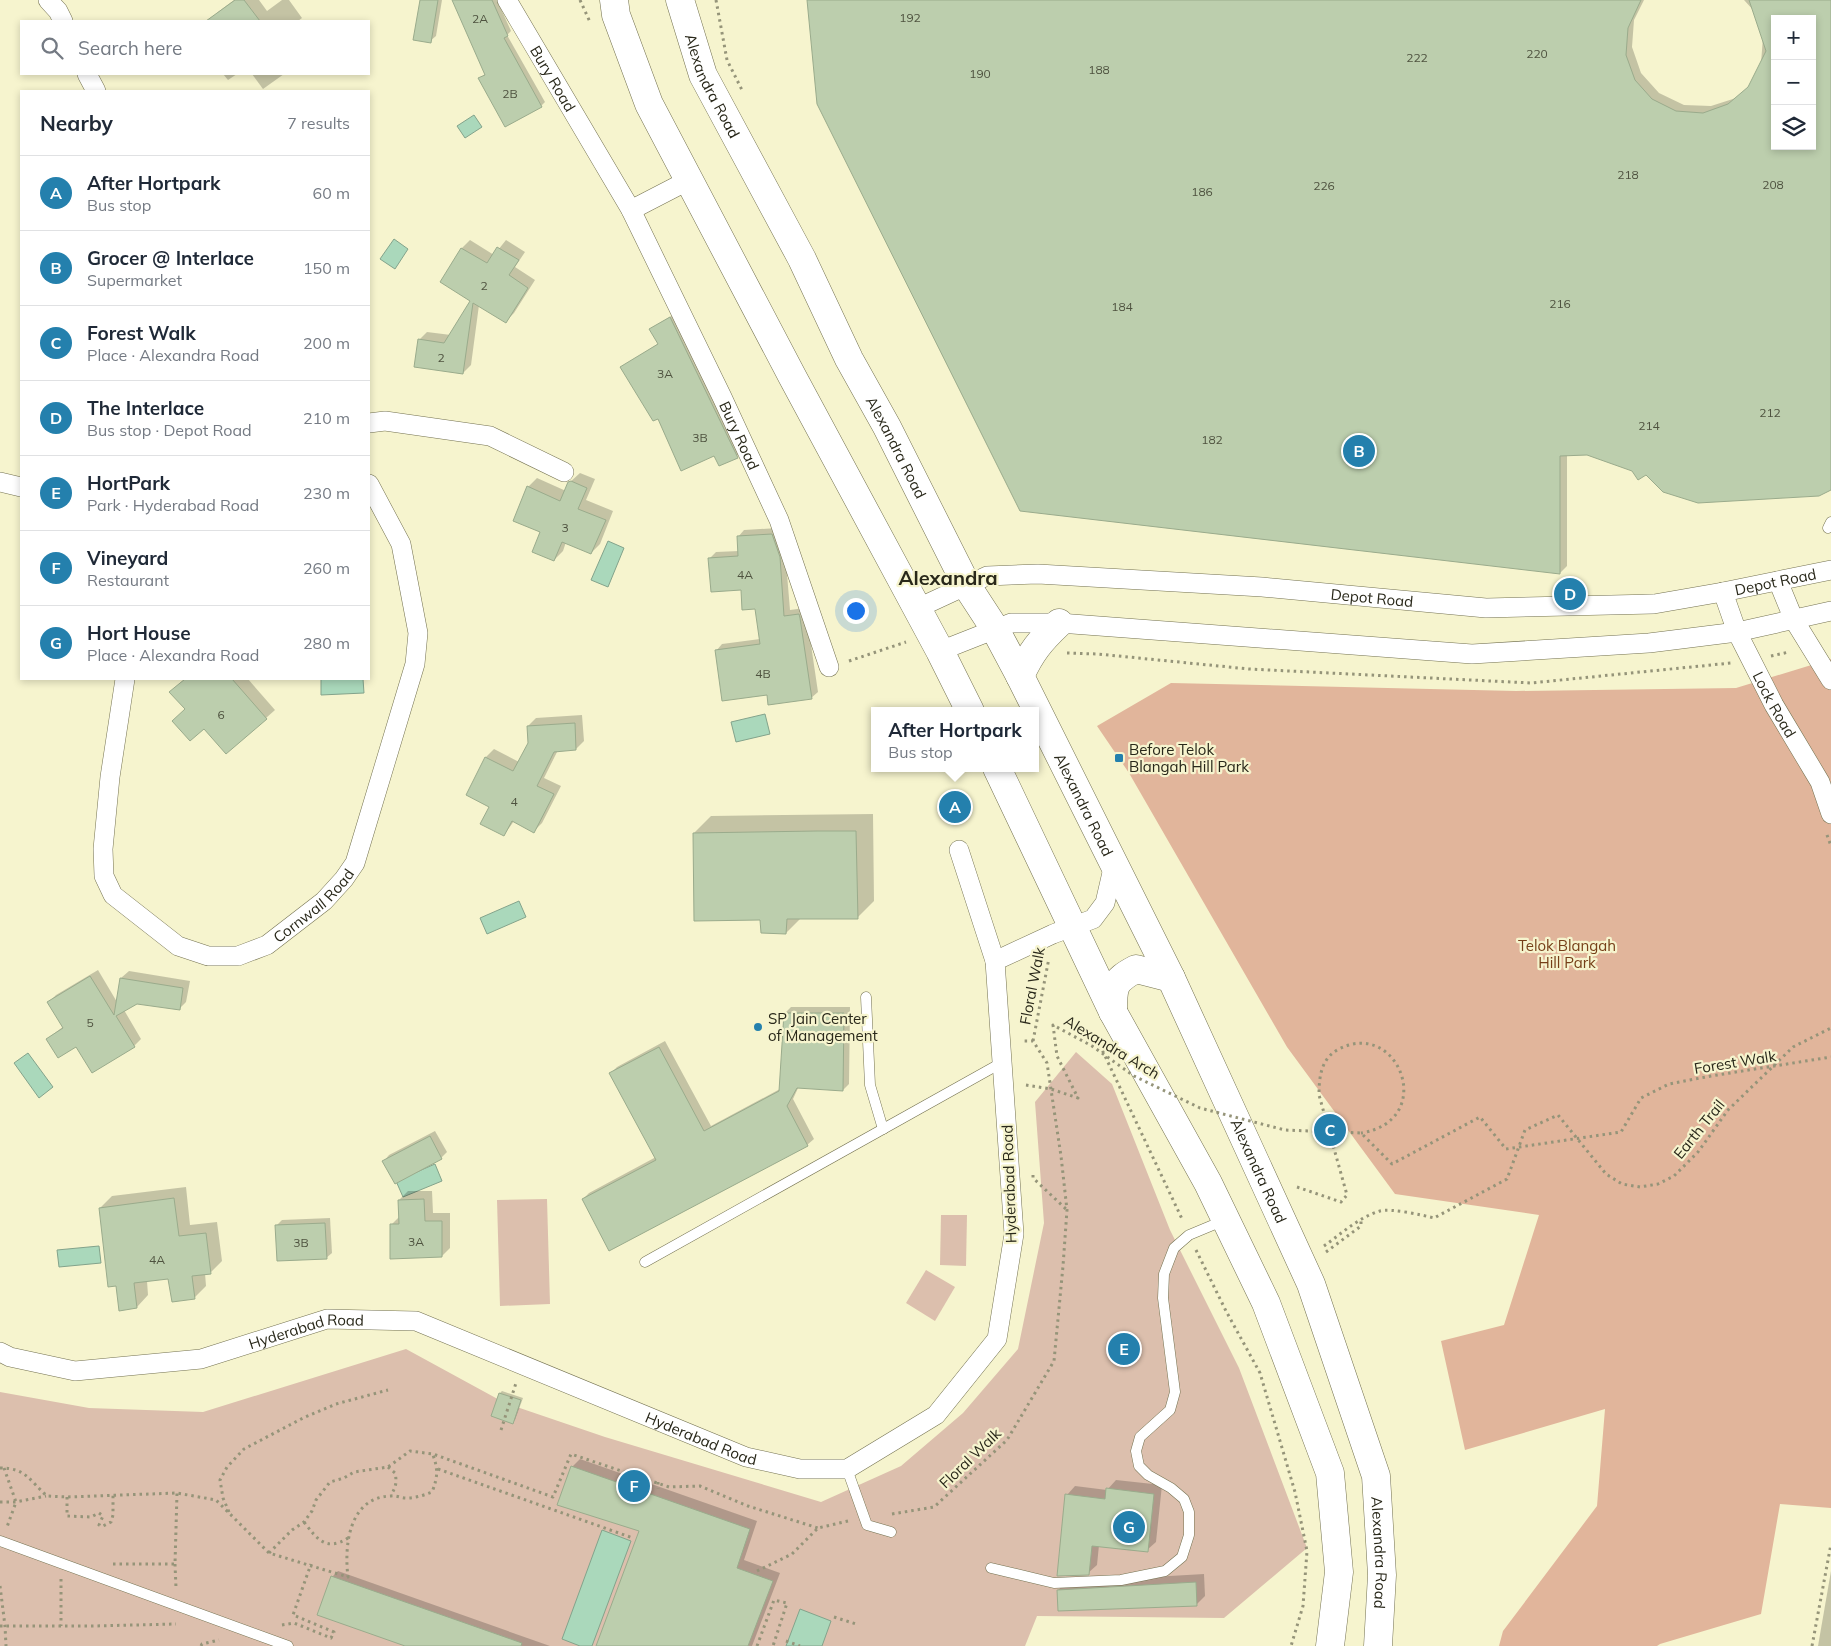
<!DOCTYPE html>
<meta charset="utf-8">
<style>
body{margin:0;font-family:Mulish,sans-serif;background:#f6f6f7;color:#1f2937}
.controls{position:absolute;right:15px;top:15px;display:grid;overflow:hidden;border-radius:0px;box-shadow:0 2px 8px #0003}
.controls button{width:45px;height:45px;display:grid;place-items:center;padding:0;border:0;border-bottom:1px solid #e0e1e3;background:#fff;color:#1f2937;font:25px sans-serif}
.you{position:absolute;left:855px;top:610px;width:18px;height:18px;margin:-12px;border:4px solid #fff;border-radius:50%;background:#1a73e8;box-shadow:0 0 0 8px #1a73e833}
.badge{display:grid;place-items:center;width:32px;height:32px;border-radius:50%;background:#2480ad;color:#fff;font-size:16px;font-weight:700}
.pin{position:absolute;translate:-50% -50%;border:2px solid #fff;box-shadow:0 1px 5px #0006}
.popup{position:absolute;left:871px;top:707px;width:168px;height:65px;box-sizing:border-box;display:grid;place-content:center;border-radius:0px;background:#fff;filter:drop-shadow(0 1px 4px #0005);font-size:16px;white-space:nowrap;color:#747a83}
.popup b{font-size:19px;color:#1f2937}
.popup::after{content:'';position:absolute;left:50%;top:100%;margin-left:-10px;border:10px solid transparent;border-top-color:#fff}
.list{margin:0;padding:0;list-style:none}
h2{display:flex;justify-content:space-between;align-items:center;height:65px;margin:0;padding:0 20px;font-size:21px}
h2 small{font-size:16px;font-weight:400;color:#747a83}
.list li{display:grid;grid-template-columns:32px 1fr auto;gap:15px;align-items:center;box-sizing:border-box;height:75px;padding:0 20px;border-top:1px solid #e0e1e3}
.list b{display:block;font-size:19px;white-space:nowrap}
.list p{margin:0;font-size:16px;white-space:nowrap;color:#747a83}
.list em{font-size:16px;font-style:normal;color:#747a83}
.icon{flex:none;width:28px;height:28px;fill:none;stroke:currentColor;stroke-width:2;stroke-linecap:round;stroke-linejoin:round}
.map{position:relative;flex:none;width:1831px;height:1646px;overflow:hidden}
.search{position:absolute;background:#fff;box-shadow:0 2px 8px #0003;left:20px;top:20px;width:350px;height:55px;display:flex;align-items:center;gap:12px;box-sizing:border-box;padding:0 18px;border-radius:0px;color:#747a83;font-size:19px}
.panel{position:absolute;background:#fff;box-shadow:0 2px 8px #0003;left:20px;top:90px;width:350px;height:590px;border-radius:0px}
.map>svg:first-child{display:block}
.green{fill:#dcbfad}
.forest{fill:#e1b59b}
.water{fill:#aad8bb;stroke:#83a38b}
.shadow{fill:#0003;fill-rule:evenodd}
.building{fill:#bccead;stroke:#9aab8c;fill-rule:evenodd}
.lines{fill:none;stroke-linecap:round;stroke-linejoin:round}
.service-casing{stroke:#747251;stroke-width:11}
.minor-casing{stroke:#747251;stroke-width:20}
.primary-casing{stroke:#747251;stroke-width:29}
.path{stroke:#959479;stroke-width:3;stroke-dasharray:2.5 4;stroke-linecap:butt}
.service{stroke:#fff;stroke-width:10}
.minor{stroke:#fff;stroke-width:19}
.primary{stroke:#fff;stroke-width:28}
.path-bridge{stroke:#959479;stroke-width:3;stroke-dasharray:2.5 4;stroke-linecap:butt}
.poi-dot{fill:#2480ad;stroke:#f6f4ce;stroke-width:2}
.labels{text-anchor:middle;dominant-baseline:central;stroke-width:4.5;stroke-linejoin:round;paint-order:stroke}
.number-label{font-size:12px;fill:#4e523f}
.street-label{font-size:15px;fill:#29281a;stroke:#f6f4ce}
.poi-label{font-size:15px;fill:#29281a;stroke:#f6f4ce;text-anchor:start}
.park-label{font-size:15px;fill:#763f18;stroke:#f6f4ce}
.district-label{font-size:20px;font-weight:bold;fill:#29281a;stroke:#f6f4ce}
</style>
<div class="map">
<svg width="1831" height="1646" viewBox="0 0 1831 1646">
<rect width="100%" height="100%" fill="#f6f4ce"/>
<g class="green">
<polygon points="1076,1052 1112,1084 1170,1230 1239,1368 1307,1548 1224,1618 1037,1616 1025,1646 0,1646 0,1392 89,1408 203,1412 406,1349 505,1403 605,1437 821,1502 901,1466 963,1413 1018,1349 1044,1223 1035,1102"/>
<polygon points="547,1199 550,1304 500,1306 497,1200"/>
<polygon points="941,1215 967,1215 966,1266 940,1265"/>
<polygon points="926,1270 955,1287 935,1321 906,1303"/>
</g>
<polygon class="forest" points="1831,659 1831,1508 1780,1504 1761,1614 1660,1644 1657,1646 1499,1646 1503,1631 1597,1506 1605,1409 1465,1450 1441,1341 1504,1325 1539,1215 1395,1194 1287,1047 1129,773 1097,726 1171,683 1516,691 1736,688"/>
<g class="water">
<polygon points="474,115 482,127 465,138 457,126"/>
<polygon points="394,239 408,249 395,269 380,259"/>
<polygon points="608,541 624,548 608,587 591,580"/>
<polygon points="321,679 363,679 364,693 321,695"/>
<polygon points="765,714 770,734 736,742 731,722"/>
<polygon points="519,901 526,917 487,934 480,918"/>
<polygon points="28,1053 53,1087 39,1098 14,1063"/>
<polygon points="435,1164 442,1181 403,1197 396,1181"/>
<polygon points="99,1246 101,1263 59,1267 57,1250"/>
<polygon points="602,1530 631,1541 592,1646 580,1646 562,1639"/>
<polygon points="800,1609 831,1621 822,1646 786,1646"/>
</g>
<g class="shadow">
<polygon points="234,0 259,0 267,11 282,0 289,0 302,18 298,21 210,21 218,12"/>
<polygon points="421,0 442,0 436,36 430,41"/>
<polygon points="453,0 497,0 511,31 507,35 545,102 541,106 480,78 485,74"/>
<path d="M808,0h836l-10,20 -2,27 9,26 18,20 25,12 27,1 25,-8 14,-12 11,-23 2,-26 -9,-26 -10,-11h87v489l-185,-15 -59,-20 -20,1v111l-7,7zM1775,19h37v127h-37z"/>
<polygon points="223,74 237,74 228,80"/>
<polygon points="252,74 284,74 263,89"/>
<polygon points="470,240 494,255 506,240 525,252 515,267 535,280 514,313 506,321 479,305 471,365 463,373 419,340 427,332 451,335 472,301 441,282 462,248"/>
<polygon points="673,315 739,454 737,456 715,454 658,417 622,367 659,343 653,327"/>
<polygon points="580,473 595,479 586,500 613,511 600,544 591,553 566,542 563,551 554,560 542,532 528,487 537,478 566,491 569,483"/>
<polygon points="778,528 785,550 790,610 805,608 806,611 818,692 811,698 768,694 716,651 722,644 760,639 756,607 742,589 710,558 716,552 739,551 738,537 744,530"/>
<polygon points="185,679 248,679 275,710 266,718 204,727 186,709 179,684"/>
<polygon points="582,715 584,741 576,749 558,750 544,778 561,786 542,823 534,831 514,821 504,835 491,806 467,795 486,757 494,749 519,762 529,743 528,726 536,718"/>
<polygon points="873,814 874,901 857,918 801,918 786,933 694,833 711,816"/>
<polygon points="98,970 117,1002 121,978 129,971 190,981 186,1002 179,1009 137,1002 124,1010 141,1039 134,1046 77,1046 47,1039 64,1026 49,1002 56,995"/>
<polygon points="791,1007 850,1007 849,1084 843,1090 799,1086 793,1099 814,1139 807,1145 610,1249 583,1199 589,1193 656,1157 611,1073 617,1067 665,1041 711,1126 780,1089 785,1013"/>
<polygon points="435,1131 447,1152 441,1158 384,1161 389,1155"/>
<polygon points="186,1187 190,1225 217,1222 222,1261 211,1272 205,1273 206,1286 194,1298 169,1278 147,1281 148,1295 137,1307 117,1284 100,1208 112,1196"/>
<polygon points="408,1191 432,1191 433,1213 450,1213 450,1248 442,1256 391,1225 400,1216 399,1200"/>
<polygon points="330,1218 332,1253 326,1258 276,1226 282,1220"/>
<polygon points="502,1391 523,1398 515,1420 513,1422 492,1415 500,1393"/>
<polygon points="580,1459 757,1521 744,1560 780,1573 752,1646 597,1646 641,1531 572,1467"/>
<polygon points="1116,1480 1162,1485 1156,1542 1147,1550 1099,1545 1097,1565 1088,1573 1067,1495 1075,1486 1107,1490"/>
<polygon points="338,1571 550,1646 408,1646 332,1577"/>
<polygon points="1831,1571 1831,1646 1818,1646"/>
<polygon points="1204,1574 1205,1596 1196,1605 1058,1590 1067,1582"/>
</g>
<g class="building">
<polygon points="235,0 244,0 260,21 206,21"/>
<polygon points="420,0 438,0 431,43 413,40"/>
<polygon points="452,0 492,0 508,36 504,38 542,107 505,127 478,78 485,75"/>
<path d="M807,0h834l-13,28 -2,27 9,25 17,19 24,12 27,2 25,-9 20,-17 18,-36 -17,-51h82v490l-12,6 -121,7 -35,-11 -17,-17 -8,5 -6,-9 -45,-16 -27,1v118l-540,-63 -203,-407zM1775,19h37v127h-37z"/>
<polygon points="497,247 519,260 509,275 528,288 506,323 473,303 463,374 414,367 418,339 444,343 470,301 440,282 461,248 487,263"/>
<polygon points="670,317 738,458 719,466 714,456 681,471 658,419 653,421 620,367 658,344 649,329"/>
<polygon points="571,481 587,488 578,509 606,520 591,554 562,542 554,561 532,552 540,532 513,521 527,486 560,501 568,482"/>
<polygon points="772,534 780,557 784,616 799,614 800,618 812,699 768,705 767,695 722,701 715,650 760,644 755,609 742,610 741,590 711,592 708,558 738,556 737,536"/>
<polygon points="185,679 232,679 267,719 226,754 204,729 190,741 172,721 185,709 169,692"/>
<polygon points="575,723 576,750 554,752 537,786 554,794 534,833 512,821 504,836 480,824 489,807 466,795 485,757 513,771 528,743 527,726"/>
<polygon points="817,831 856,831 858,919 787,919 786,934 761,933 760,920 694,921 693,833"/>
<polygon points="90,976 114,1015 120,978 183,988 180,1010 137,1004 116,1016 135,1047 92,1073 76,1047 58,1058 46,1039 63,1028 47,1002"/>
<polygon points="784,1013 844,1013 843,1091 797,1088 787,1106 808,1146 609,1251 582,1199 656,1160 609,1073 659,1047 704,1131 779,1091"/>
<polygon points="430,1136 442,1159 395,1184 382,1161"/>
<polygon points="174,1198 179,1236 206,1233 211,1274 192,1276 195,1299 172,1302 168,1279 134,1283 137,1308 119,1311 116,1286 108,1287 99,1208"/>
<polygon points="424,1199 425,1221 442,1221 442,1257 390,1259 390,1224 399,1224 398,1200"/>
<polygon points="325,1223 327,1259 277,1261 275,1225"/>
<polygon points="499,1393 521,1400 513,1424 491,1416"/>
<polygon points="571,1466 750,1529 737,1568 773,1581 748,1646 596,1646 639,1531 557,1505"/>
<polygon points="1106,1488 1154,1494 1148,1552 1092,1546 1089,1575 1057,1576 1065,1494 1105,1499"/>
<polygon points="331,1576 522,1643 521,1646 405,1646 317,1615"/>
<polygon points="1196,1582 1197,1606 1058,1611 1057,1590"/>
</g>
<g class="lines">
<g class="service-casing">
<g id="service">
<polyline points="1828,528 1831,522"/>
<polyline points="866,997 870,1085 883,1129"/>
<polyline points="645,1262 1003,1062"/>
<polyline points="847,1469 867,1525 891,1532"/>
<polyline points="0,1541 288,1646"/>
<polyline points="991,1568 1054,1583 1121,1580 1165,1571 1182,1557 1189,1535 1189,1512 1184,1499 1171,1488 1148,1475 1139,1466 1136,1451 1140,1437 1170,1410 1175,1392 1163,1298 1164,1274 1174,1248 1189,1235 1225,1220"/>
</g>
</g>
<g class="minor-casing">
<g id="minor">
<polyline points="48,0 58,11 63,21"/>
<path id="s1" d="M507,0l124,210 91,187 57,123 50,147"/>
<polyline points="87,74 96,91"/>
<polyline points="631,210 689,180"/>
<polyline points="369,423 385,421 490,436 564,472"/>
<polyline points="0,482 21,487"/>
<polyline points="1778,581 1794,620 1831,680"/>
<path id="s2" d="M1723,592l14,40 37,73 46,77 11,32"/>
<path id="s3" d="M918,608l69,-32 51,-2 224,13 224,21 168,-4 69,-12 108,-22"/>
<polyline points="940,651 1011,623 1059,623 1472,654 1649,643 1737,632 1831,611"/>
<path id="s4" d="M125,679l-15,98 -7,72 1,27 9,19 65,51 30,10h30l29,-11 57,-44 20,-22 11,-16 60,-199 3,-31 -17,-89 -32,-60"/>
<polyline points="995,961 1053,934 1093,919 1105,903 1114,864"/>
<path id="s5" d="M0,1352l10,5 65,14 126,-12 126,-40 89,2 330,136 54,12h47l89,-54 61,-76 17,-105 -19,-273 -36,-111"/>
</g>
</g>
<g class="primary-casing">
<g id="primary">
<polyline points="614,0 616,15 649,104 792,376 940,651 970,711"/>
<path id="s6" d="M680,0l23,75 99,184 47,100 38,68 80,159 28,43 25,47 151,302 140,306 65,192 6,99 -4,71"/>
<path d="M1020,676c11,-24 20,-35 39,-53"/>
<polyline points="997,768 1113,1012 1208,1183 1266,1303 1330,1473 1339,1572 1330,1646"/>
<path d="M1113,1012c0,-25 0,-31 23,-43l35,9"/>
</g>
</g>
<g class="path">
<polyline points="580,0 590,22"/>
<polyline points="716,0 727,60 743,92"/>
<polyline points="1067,653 1098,654 1249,669 1531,683 1731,663"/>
<polyline points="1771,656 1789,652"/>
<polyline points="849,661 906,642"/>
<polyline points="1827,835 1831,846"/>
<polyline points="1097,1039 1183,1221"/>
<polyline points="1033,1041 1049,958"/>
<polyline points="1033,1175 1033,1178 1067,1210"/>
<path d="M1297,1187l44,15 6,-7 -28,-100c0,-18 2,-37 20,-46 60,-31 99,72 22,84"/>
<path d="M1324,1246c17,-12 35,-29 56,-35 11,-3 42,4 54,7l73,-39 18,-49 33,-15 48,59 16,10 18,3 18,-3 16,-8 24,-24 30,-42 65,-63 38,-19"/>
<polyline points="1196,1250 1226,1311 1260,1373 1295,1492 1307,1551 1303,1606 1291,1646"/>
<polyline points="1326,1252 1361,1226 1361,1221"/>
<polyline points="501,1430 516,1383"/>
<path d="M388,1467l7,6c2,9 1,14 -4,22"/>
<path d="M0,1468c26,0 29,12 47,28l20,1 110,-4 39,7 53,53 79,24c-4,-32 1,-80 43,-81 5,-1 10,2 15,2 10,0 18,-3 26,-6 6,-15 6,-23 1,-37"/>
<polyline points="4,1468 16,1502 7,1527"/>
<polyline points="438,1469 633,1538"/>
<polyline points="658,1482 658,1489"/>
<polyline points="67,1497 67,1516 91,1517 99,1513 103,1516 99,1525 103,1526 111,1522 113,1515 113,1495"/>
<polyline points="0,1502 16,1502 46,1496"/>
<polyline points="229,1512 223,1498 220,1480 227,1467 244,1449 303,1418 336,1404 388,1390"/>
<polyline points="892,1514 934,1507 1007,1440 1054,1361 1063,1266 1067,1210 1061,1156 1047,1063 1033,1041 1021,1041"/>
<path d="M304,1522c13,17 22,30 44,16"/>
<polyline points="269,1553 292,1530 304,1522 312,1511 316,1500 330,1482 344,1478 354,1472 388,1467 410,1451 433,1454 553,1497 571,1454 669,1487 700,1486 748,1506 818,1528"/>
<polyline points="113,1564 175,1564 177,1493"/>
<polyline points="175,1564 176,1588"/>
<polyline points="757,1571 792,1554 818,1528 848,1521"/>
<polyline points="61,1579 61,1626"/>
<polyline points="0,1586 5,1626 6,1646"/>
<polyline points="834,1617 856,1624"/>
<polyline points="282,1625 294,1623 331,1638 334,1632 293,1615 311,1564"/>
<polyline points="0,1626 93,1626 176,1624"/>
<polyline points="786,1641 800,1646"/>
<polyline points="201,1646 202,1644 219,1640"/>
<polyline points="757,1646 774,1600 787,1603 773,1646"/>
<polyline points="1812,1646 1831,1544"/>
</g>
<use href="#service" class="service"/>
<use href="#minor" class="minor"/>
<use href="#primary" class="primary"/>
<polyline class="path-bridge" points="1026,1085 1051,1089 1078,1098 1057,1056 1053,1025 1092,1046 1134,1076 1200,1108 1285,1130 1361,1133 1392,1164 1480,1117 1506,1149 1621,1132 1641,1098 1669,1084 1711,1076 1831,1057"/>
</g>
<g class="poi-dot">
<rect x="1114" y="753" width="10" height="10" rx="2.5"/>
<circle cx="758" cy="1027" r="5"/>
</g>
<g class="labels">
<g class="number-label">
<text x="910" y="17">192</text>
<text x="480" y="18">2A</text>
<text x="1537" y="53">220</text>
<text x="1417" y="57">222</text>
<text x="1099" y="69">188</text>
<text x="980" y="73">190</text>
<text x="510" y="93">2B</text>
<text x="1628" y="174">218</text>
<text x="1773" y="184">208</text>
<text x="1324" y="185">226</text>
<text x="1202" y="191">186</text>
<text x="484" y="285">2</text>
<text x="1560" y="303">216</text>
<text x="1122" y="306">184</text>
<text x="441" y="357">2</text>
<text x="665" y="373">3A</text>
<text x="1770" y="412">212</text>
<text x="1649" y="425">214</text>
<text x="700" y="437">3B</text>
<text x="1212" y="439">182</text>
<text x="565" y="527">3</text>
<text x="745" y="574">4A</text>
<text x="763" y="673">4B</text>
<text x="221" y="714">6</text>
<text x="514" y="801">4</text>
<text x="90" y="1022">5</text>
<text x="416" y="1241">3A</text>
<text x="301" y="1242">3B</text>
<text x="157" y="1259">4A</text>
</g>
<g class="street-label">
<text stroke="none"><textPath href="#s1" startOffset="91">Bury Road</textPath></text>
<text stroke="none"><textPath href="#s6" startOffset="92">Alexandra Road</textPath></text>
<text stroke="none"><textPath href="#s1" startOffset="494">Bury Road</textPath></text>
<text stroke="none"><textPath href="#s6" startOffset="498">Alexandra Road</textPath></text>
<text stroke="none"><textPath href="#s3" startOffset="868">Depot Road</textPath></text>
<text stroke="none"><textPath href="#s3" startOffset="462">Depot Road</textPath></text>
<text stroke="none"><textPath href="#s2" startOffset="124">Lock Road</textPath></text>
<text stroke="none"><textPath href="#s6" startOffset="902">Alexandra Road</textPath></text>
<text stroke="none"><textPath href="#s4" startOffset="456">Cornwall Road</textPath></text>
<text transform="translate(1032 986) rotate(-79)">Floral Walk</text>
<text transform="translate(1112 1047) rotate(31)">Alexandra Arch</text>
<text transform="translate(1735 1062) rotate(-9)">Forest Walk</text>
<text transform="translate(1699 1129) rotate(-51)">Earth Trail</text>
<text stroke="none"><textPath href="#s6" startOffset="1308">Alexandra Road</textPath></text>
<text transform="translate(1009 1184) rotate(-92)">Hyderabad Road</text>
<text stroke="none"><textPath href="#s5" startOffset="314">Hyderabad Road</textPath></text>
<text stroke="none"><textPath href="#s5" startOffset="734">Hyderabad Road</textPath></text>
<text transform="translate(970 1458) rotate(-44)">Floral Walk</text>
<text stroke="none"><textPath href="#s6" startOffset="1712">Alexandra Road</textPath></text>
</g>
<g class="poi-label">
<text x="1129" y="749">Before Telok<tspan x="1129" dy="17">Blangah Hill Park</tspan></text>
<text x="768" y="1018">SP Jain Center<tspan x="768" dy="17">of Management</tspan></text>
</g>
<g class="park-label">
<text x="1567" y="945">Telok Blangah<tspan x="1567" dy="17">Hill Park</tspan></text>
</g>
<g class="district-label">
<text x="948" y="577">Alexandra</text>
</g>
</g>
</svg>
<div class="controls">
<button>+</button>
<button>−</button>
<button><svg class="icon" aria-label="layers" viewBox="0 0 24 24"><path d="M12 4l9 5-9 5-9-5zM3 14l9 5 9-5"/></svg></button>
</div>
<div class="you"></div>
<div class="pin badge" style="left:955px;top:807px">A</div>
<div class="popup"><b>After Hortpark</b>Bus stop</div>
<div class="pin badge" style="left:1359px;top:451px">B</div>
<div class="pin badge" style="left:1330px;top:1130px">C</div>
<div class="pin badge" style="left:1570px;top:594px">D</div>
<div class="pin badge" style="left:1124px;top:1349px">E</div>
<div class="pin badge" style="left:634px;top:1486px">F</div>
<div class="pin badge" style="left:1129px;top:1527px">G</div>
<div class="search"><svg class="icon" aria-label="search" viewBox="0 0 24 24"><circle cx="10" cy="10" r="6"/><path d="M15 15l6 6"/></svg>Search here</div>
<section class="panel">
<h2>Nearby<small>7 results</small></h2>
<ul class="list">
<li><span class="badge">A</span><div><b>After Hortpark</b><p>Bus stop</p></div><em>60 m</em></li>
<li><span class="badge">B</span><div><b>Grocer @ Interlace</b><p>Supermarket</p></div><em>150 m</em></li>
<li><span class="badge">C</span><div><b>Forest Walk</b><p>Place · Alexandra Road</p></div><em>200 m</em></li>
<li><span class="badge">D</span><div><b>The Interlace</b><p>Bus stop · Depot Road</p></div><em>210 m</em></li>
<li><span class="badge">E</span><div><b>HortPark</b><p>Park · Hyderabad Road</p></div><em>230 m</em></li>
<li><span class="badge">F</span><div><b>Vineyard</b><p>Restaurant</p></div><em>260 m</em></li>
<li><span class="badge">G</span><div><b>Hort House</b><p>Place · Alexandra Road</p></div><em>280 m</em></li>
</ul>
</section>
</div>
